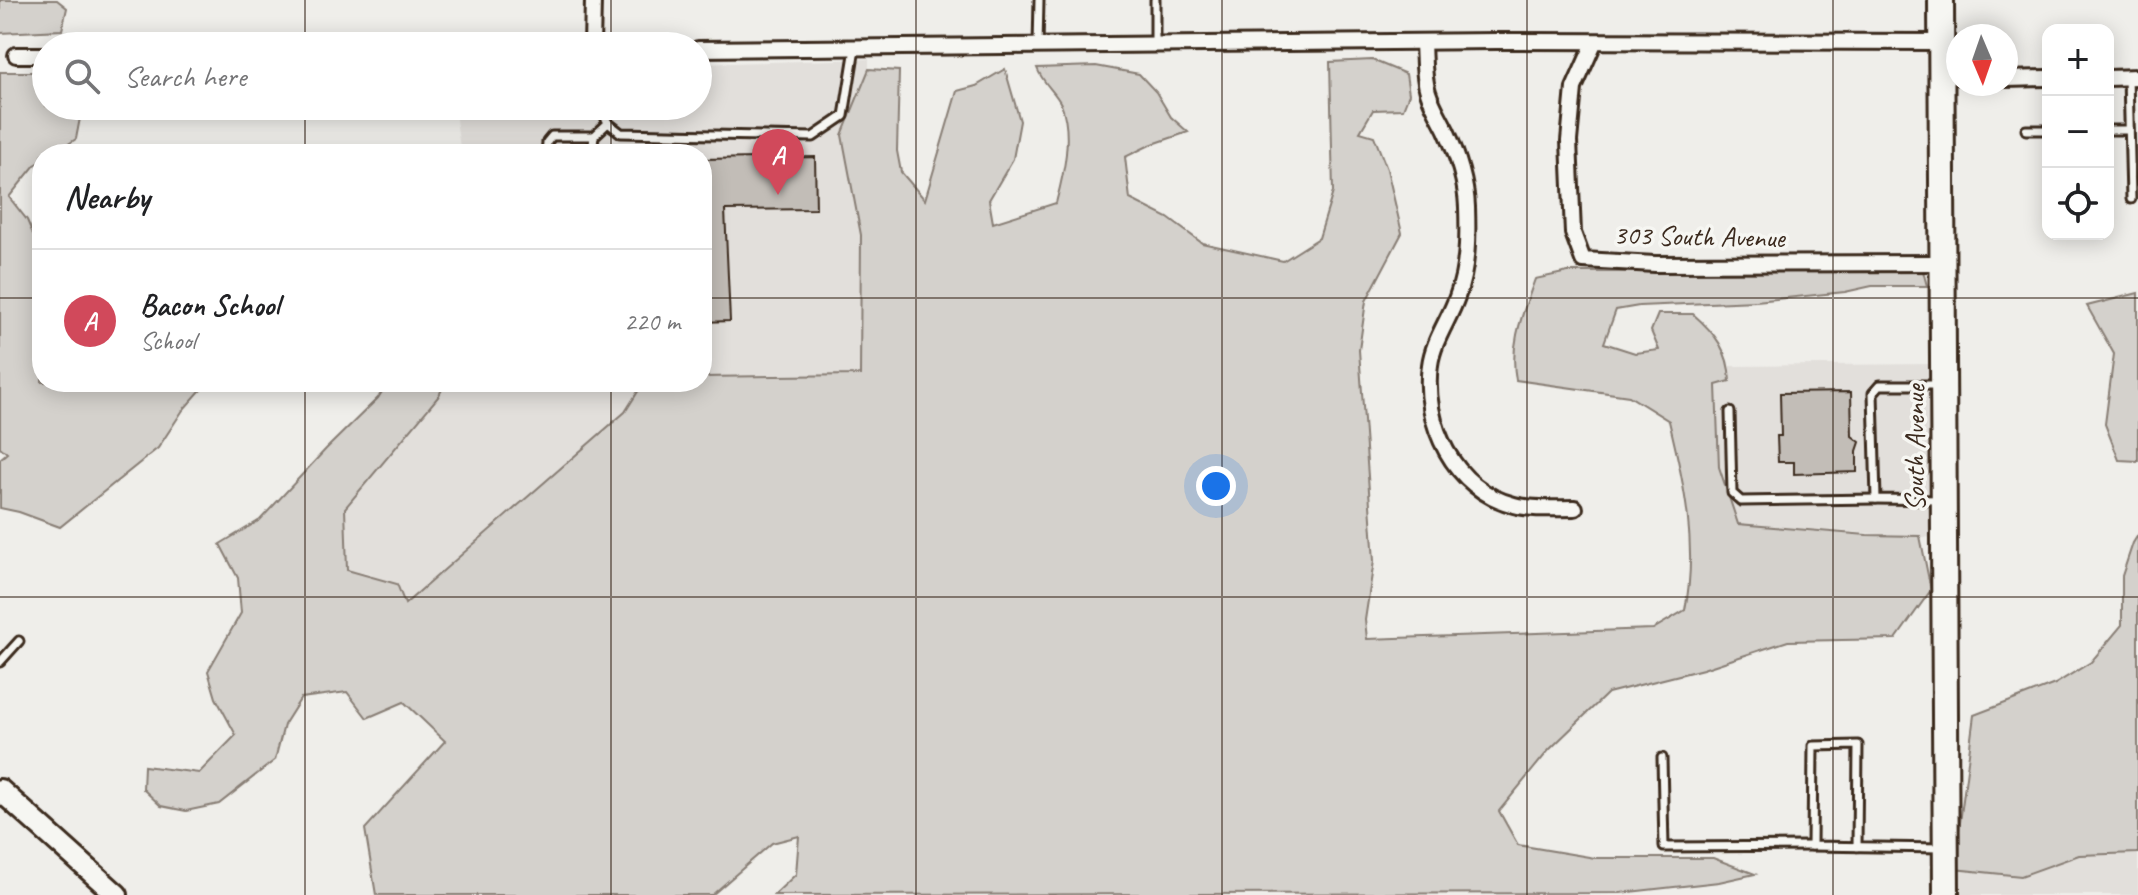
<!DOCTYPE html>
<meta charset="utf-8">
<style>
body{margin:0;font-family:Caveat,sans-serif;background:#f2f2f2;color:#202124}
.controls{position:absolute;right:24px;top:24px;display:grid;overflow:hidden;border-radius:16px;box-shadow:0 4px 20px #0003}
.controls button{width:72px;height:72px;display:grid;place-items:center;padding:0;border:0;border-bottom:2px solid #e0e0e0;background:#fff;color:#202124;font:40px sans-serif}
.compass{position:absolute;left:1946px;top:24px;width:72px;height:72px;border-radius:50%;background:#fff;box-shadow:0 4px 20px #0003;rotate:178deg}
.you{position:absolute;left:1216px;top:486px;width:28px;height:28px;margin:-20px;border:6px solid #fff;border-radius:50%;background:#1a73e8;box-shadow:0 0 0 12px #1a73e833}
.badge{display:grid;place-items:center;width:52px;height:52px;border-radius:50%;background:#d1495b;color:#fff;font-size:26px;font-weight:700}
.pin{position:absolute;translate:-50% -66px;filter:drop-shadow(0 2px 4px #0008)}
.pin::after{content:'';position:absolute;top:42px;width:28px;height:24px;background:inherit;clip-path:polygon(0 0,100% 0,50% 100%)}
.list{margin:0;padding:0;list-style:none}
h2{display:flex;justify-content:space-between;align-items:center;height:104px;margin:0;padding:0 32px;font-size:34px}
h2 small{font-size:26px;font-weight:400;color:#757577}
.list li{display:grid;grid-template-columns:52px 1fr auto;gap:24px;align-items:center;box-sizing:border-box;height:144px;padding:0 32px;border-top:2px solid #e0e0e0}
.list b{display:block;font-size:30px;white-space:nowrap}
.list p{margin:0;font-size:26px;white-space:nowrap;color:#757577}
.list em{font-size:26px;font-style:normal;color:#757577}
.icon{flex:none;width:44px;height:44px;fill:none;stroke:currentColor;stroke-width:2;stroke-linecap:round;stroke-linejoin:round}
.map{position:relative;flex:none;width:2138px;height:895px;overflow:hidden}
.search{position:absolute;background:#fff;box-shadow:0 4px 20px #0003;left:32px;top:32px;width:680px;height:88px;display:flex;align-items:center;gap:20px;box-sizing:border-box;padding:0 28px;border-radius:44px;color:#757577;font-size:30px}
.panel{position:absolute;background:#fff;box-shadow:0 4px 20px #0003;left:32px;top:144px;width:680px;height:248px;border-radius:32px}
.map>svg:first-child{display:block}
.built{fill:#e2dfdb}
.green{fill:#d4d1cc;stroke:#887e75;stroke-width:2}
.building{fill:#c2bdb7;stroke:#3b2a1e;stroke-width:2}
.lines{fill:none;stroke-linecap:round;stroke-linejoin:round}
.lane-casing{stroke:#3b2a1e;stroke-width:13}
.street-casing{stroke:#3b2a1e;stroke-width:20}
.secondary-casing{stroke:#3b2a1e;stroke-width:26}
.primary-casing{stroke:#3b2a1e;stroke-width:30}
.lane{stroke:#f6f6f2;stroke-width:7}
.street{stroke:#f6f6f2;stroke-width:14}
.secondary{stroke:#f6f6f2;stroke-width:20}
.primary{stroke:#f6f6f2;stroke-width:24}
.grid{fill:none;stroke:#3b2a1e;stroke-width:2;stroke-opacity:0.55}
.labels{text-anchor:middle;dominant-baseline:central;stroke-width:7;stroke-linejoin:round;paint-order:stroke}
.street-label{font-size:28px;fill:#3b2a1e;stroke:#f6f6f2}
</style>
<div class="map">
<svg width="2138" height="895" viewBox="0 0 2138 895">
<rect width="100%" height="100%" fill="#efeeea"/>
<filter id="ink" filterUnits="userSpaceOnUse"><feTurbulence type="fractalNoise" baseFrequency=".0125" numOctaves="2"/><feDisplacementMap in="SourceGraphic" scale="16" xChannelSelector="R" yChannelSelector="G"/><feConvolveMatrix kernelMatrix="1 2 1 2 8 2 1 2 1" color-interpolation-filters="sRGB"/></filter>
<g filter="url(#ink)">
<g class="built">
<polygon points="869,59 869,69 842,135 861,235 861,375 702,377 702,154 461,154 454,106 698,106 698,64"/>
<polygon points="1937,364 1936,538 1738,524 1719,467 1716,385 1730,381 1730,366"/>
<polygon points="446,382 644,382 625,412 404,605 370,574 347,570 345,508 438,397"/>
<polygon points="2138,853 2138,895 1954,895 1954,869 2021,876 2080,855"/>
</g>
<g class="green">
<polygon points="0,0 57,0 67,8 62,30 0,33"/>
<path d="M1372,60l34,14 3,20 -6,15 -30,1 -13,22 14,4 13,33 15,64 -36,68 -7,49 15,211 -9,59 2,19 286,-10 32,-19c13,-63 -1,-128 -16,-189l-40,-25 -113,-16c-7,-36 7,-67 19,-101l33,-7 355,-1 4,15h-55l-27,6 -89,9 -117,5 -23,4 -12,33 31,10 24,-3 -8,-19 7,-17h35c22,19 36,37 37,67l-14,4 3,82 19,57 129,11 53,1 11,54 -35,49 -108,2 -85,28 -95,24 -59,57 -50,61 19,34 77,13h118l42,16 -36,8 -99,11 -846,2 22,-21 3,-38 -27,7 -60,52h-336l-11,-66 80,-88 -41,-39 -37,16 -20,-26 -46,6 -17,27 -9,35 -56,44 -33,7 -25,-5 -18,-17 1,-23 55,7 37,-38 -20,-37 -8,-27 33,-58 -3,-35 -18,-34 40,-24 66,-71 52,-51 10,-16h58l-8,15 -93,111 2,62 50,14 8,20 220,-192 19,-30h58v-5l158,-2 1,-140 -19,-100 27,-66 30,2 -2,80 4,21 24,28 32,-109 19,-5 29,-17 15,52 -7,38 -24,41 4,23 63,-20c8,-30 17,-69 5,-99 -6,-13 -18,-20 -24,-36l59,-2 43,8 17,18 15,25 17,15 -38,13 -25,12 5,42 38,19 34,25 81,18 36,-23 14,-46 -3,-130z"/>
<polygon points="0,72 46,72 46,106 95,106 80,118 76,139 53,154 42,154 42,161 35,165 9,197 27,220 42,255 42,382 208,382 183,410 158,448 60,527 19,512 0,508 0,459 7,453 0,447"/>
<polygon points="2138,293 2138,461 2119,460 2105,424 2114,354 2087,306"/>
<polygon points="2138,535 2138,853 2079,855 2021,876 1954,869 1974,715 2055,684 2091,662 2122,625 2122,576 2133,543"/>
</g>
<g class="building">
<polygon points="815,157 816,209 725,210 730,321 702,322 702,159"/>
<polygon points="1851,392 1852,436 1860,442 1857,451 1857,472 1794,474 1794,462 1778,462 1777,436 1781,436 1780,393"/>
</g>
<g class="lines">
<g class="lane-casing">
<g id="lane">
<polyline points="1155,0 1155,45"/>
<polyline points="1038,46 1039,0"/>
<polyline points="2128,77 2131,199"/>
<polyline points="600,106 608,123 621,133 813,137 844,116 855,48"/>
<polyline points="2026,130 2048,130"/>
<polyline points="2108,130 2129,130"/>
<polyline points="546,154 547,142 552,136 594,136"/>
<polyline points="592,154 594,136 608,123"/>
<polyline points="1937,385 1880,385 1873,393 1876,499 1941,500"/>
<polyline points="1730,412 1732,493 1741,501 1876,499"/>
<polyline points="0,662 19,641"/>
<polyline points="1662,758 1664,847 1812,846"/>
<polyline points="1857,847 1858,745 1813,746 1812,846 1943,848"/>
</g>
</g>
<g class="street-casing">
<g id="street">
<path d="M1423,43c1,16 0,33 5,49 4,13 12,26 18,38 11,24 20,51 21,77 1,30 1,61 -10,90 -8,23 -24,44 -27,68 -8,58 24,125 84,140 19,5 41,3 61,3"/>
<polyline points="1594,43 1574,88 1569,141 1573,233 1583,260 1655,264 1942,263"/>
<polyline points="592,46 593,0"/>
<polyline points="698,49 1496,41 1941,42"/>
<polyline points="16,55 46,55"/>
<polyline points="2108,78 2138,77"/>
<polyline points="2006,79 2048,78"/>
</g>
</g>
<g class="secondary-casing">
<polyline id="secondary" points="0,790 117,895"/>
</g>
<g class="primary-casing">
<polyline id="primary" points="1941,0 1946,895"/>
</g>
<use href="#lane" class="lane"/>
<use href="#street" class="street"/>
<use href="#secondary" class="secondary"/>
<use href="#primary" class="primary"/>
</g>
</g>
<path class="grid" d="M305,0v46M611,0v46M916,0v895M1222,0v895M1527,0v895M1833,0v895M305,106v48M611,106v48M0,298h42M702,298h1436M305,382v513M611,382v513M0,597h2138"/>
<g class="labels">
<g class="street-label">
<text transform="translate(1699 236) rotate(1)">303 South Avenue</text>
<text transform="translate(1914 448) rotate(-90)">South Avenue</text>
</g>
</g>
</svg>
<div class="controls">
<button>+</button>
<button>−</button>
<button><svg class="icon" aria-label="locate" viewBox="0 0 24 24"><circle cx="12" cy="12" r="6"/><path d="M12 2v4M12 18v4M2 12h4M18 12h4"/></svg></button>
</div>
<svg class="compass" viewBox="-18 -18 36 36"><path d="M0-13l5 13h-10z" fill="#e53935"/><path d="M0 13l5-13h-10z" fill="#757577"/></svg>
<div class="you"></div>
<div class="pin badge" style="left:778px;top:195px">A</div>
<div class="search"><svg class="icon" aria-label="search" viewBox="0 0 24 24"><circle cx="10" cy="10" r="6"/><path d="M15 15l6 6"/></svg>Search here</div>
<section class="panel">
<h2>Nearby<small></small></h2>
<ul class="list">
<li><span class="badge">A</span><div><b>Bacon School</b><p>School</p></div><em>220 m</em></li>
</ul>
</section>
</div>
